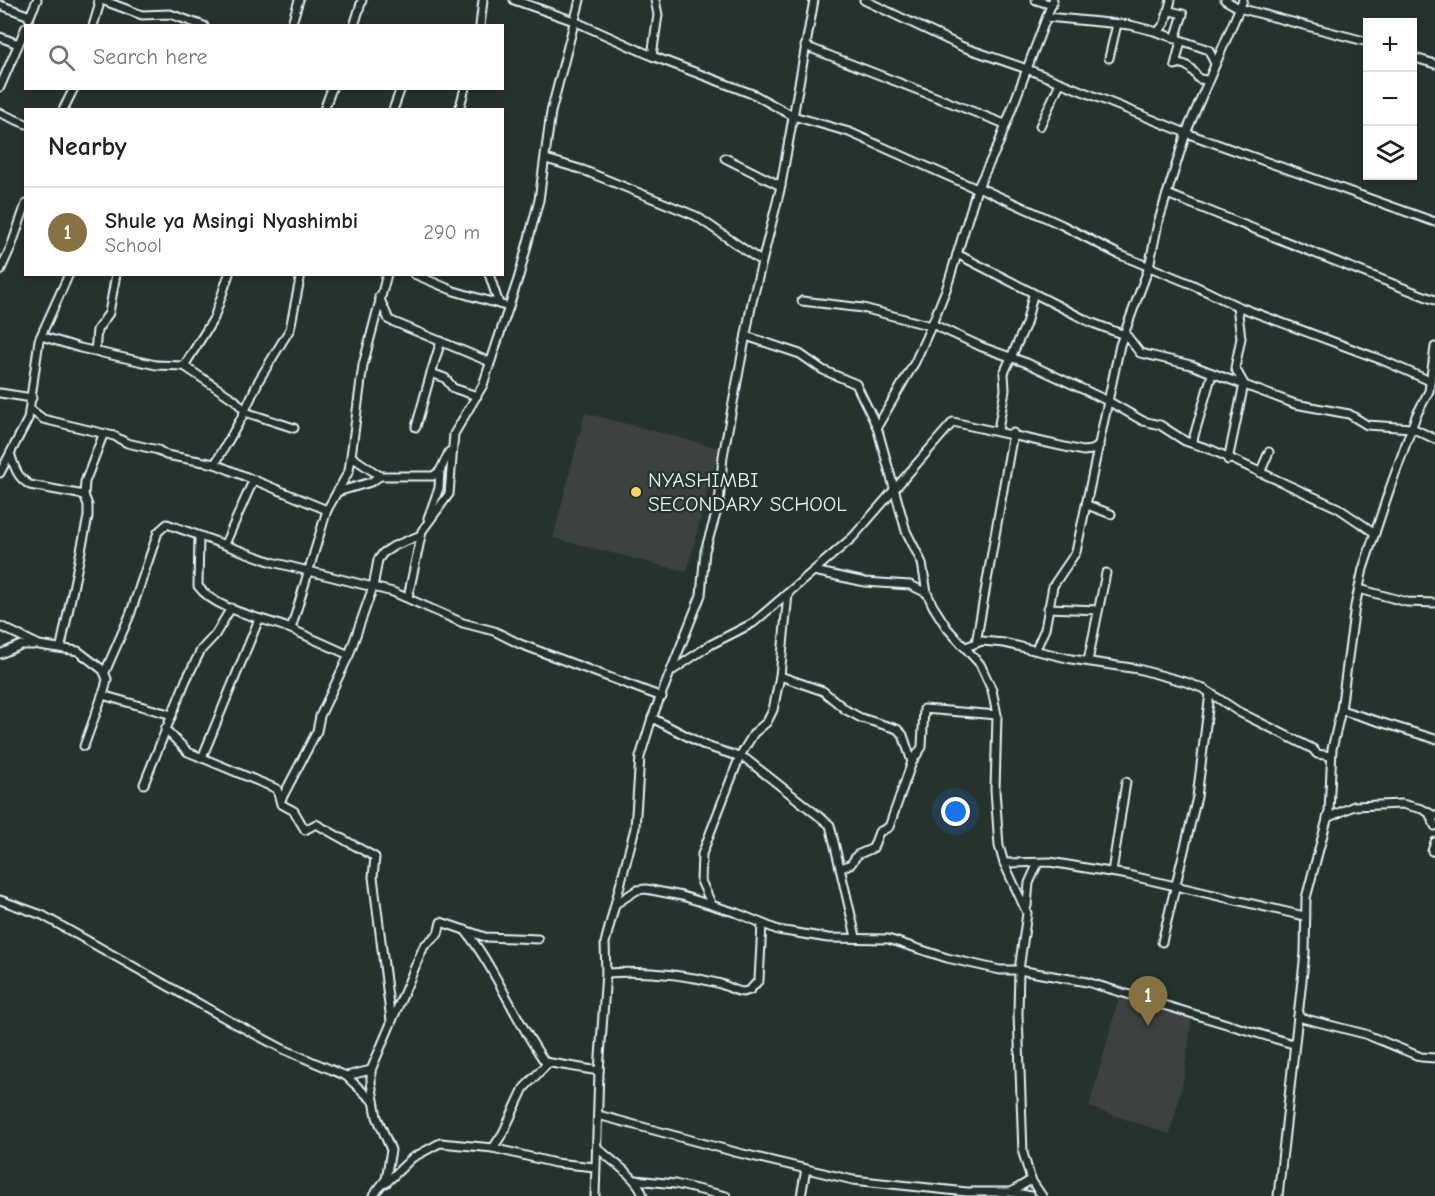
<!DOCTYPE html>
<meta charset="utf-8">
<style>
body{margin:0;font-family:"Comic Neue",sans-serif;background:#f6f6f6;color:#222}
.controls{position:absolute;right:18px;top:18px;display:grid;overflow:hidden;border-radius:0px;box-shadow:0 3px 9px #0003}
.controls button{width:54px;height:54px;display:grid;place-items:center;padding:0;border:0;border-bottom:2px solid #e0e0e0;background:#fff;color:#222;font:30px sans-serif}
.you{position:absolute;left:956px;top:812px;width:21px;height:21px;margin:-15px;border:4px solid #fff;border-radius:50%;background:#1a73e8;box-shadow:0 0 0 9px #1a73e833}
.badge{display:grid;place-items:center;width:39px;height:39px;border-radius:50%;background:#857141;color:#fff;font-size:20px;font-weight:700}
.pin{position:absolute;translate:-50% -50px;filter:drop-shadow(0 2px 3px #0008)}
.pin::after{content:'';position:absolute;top:32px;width:21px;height:18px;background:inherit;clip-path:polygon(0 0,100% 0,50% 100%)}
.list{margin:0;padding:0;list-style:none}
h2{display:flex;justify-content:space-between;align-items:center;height:78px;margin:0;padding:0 24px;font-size:26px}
h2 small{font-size:20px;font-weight:400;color:#767676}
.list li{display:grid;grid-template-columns:39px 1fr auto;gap:18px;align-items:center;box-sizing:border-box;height:90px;padding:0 24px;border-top:2px solid #e0e0e0}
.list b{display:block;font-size:22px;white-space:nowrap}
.list p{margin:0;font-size:20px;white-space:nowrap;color:#767676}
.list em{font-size:20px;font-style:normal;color:#767676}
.icon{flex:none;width:33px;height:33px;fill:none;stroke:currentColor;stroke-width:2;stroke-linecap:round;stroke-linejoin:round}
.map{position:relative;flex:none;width:1435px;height:1196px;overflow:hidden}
.search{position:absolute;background:#fff;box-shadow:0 3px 9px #0003;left:24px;top:24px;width:480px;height:66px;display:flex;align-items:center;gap:15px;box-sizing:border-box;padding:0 21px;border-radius:0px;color:#767676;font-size:22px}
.panel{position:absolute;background:#fff;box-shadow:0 3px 9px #0003;left:24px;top:108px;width:480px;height:168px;border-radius:0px}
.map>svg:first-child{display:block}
.built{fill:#3c423f}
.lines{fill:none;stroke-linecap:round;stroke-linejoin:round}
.minor-casing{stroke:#e8f1f8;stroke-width:11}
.minor{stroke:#26332d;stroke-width:7}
.poi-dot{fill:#ffd166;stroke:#26332d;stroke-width:2}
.labels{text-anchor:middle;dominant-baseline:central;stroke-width:4.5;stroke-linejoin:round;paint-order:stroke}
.poi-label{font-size:21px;fill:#e8f1f8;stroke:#26332d;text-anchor:start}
</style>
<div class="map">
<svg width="1435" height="1196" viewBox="0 0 1435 1196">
<rect width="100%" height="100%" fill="#26332d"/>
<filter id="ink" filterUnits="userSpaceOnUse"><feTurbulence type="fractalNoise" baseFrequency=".0167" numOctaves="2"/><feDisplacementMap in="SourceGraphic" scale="12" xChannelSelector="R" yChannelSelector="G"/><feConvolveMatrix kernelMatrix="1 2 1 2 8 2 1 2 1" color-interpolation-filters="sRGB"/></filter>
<g filter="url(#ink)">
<g class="built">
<polygon points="585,413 719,448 687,572 553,538"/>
<polygon points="1120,994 1192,1015 1184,1078 1170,1134 1089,1107"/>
</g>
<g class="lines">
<g class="minor-casing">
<g id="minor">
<polyline points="102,0 142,15 170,14 204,26"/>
<polyline points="514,0 574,21 652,56 755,95 793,116 849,132 977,189"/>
<polyline points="864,0 963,47 1027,69 1186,133 1435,222"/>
<polyline points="1036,0 1052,5"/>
<polyline points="1225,0 1239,8 1368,42"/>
<polyline points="0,5 30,16"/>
<polyline points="1170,11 1183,14 1175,39"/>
<polyline points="1047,17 1130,25 1154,31 1209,50 1215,64"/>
<polyline points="29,18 37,0"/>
<polyline points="93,26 99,6 98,0"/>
<polyline points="291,26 299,0"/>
<polyline points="354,26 362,0"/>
<polyline points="480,26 483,0"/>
<polyline points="1158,32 1165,23 1171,0"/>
<polyline points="0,37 18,44"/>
<path d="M1181,41l-6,24c11,-5 19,7 24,14l9,1"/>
<polyline points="805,46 1005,124"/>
<polyline points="652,56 658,15 655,0"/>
<polyline points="1412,57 1435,64"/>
<polyline points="1109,58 1117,24"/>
<polyline points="0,87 26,27"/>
<polyline points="63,110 74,88"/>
<polyline points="324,110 332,88"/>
<polyline points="393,110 401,88"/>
<polyline points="459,110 465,88"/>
<polyline points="0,113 26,124"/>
<polyline points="1040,126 1060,83"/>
<polyline points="725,158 781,186"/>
<polyline points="546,159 583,170 696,216 761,261"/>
<polyline points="978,187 1062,225 1118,254 1191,284 1237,306 1382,360 1430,381"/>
<path d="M1167,194c90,36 178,72 268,106"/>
<polyline points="957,254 1090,322 1127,336 1140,353 1191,365 1295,404 1349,414 1367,425 1412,428 1435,439"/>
<polyline points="0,271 11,247 26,204"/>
<polyline points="414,274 454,291 509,307"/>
<polyline points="489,274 499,304"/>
<polyline points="379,297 389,320 490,362"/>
<polyline points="802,301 863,308 931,326"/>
<polyline points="932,324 982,347 1027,363 1108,401 1143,421 1160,425 1185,441 1212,450 1338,508 1375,533"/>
<polyline points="41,336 80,348 156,365 184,366 235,400 245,411"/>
<polyline points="746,336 800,354 823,370 856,384 877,427 906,531 922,563 927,593 933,606 947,628 980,664 992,690 997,715 995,790 999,846 1004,863 1027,913 1019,970 1018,1014 1023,1153 1031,1180 1042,1196"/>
<polyline points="441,341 431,373 445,378 453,388 477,396"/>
<polyline points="95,352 97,330 109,313 116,274"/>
<polyline points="184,366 214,318 229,274"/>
<polyline points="0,393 32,398"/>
<polyline points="31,410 43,419 114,436 127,443 158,450 166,455 215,464 327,510 349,471 363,365 387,274"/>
<polyline points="245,412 294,428"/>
<polyline points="416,427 431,373"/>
<polyline points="877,427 915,362 932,324 947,287 977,189 999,143 1053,0"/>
<polyline points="998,430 1005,390 1004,373 1026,324 1033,295"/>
<polyline points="1192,443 1212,374"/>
<path d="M11,456c4,13 7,22 19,29l54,10 4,10v12l-27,129"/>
<polyline points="352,457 380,476"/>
<polyline points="1228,460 1244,384 1235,368 1241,338 1237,306"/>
<polyline points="215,464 242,417 259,380 290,329 301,274"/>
<polyline points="0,473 28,419 39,340 69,274"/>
<polyline points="1260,473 1269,452"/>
<polyline points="337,492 371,482 380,476 433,476 440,471 449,452"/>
<polyline points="84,495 85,482 103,435"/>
<polyline points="1087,505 1111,514"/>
<polyline points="327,510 291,629 349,655"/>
<polyline points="428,518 439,488 440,471"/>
<path d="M199,536l-1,50c18,25 66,32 93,43"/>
<polyline points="225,544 253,481"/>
<polyline points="814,571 865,582 910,585 927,593"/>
<polyline points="1359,589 1407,602 1435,603"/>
<polyline points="408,597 422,531 449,494 454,434 483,385 519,276 539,200 551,112 580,0"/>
<polyline points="1048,608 1098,610"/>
<polyline points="0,626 39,645 78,651 103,670 107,679 105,688 84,746"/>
<polyline points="976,643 1013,433"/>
<polyline points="966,647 982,641 1004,643 1071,659 1138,669 1189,683 1204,689 1239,712 1313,749 1317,754 1331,756"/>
<polyline points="1036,649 1045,629 1053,586 1076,552 1120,345 1149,267 1158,223 1186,133 1243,0"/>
<polyline points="0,654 21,645 33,645"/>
<polyline points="1088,661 1106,573"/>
<polyline points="673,670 710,645 753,623 853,537 953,422 1083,451 1092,450 1099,446"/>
<polyline points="105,672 130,615 158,532 167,524 272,562 393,592 463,623 494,631 520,644 662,697"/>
<polyline points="780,676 823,691 846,710 861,718 897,729 903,735 912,762"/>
<polyline points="102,695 172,715"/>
<polyline points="1341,710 1435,739"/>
<polyline points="652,718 706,746 746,759 830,825 856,937"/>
<polyline points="165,729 188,752 277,789 281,804 294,811 305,830 316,824 375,857 373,877 391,1021"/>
<polyline points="202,758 259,619"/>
<polyline points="144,784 186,680 201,650 215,635 231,608"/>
<polyline points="281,800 317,731 320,716 349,655 373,587 378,560 383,553 394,546 421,535"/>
<polyline points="1430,815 1435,826"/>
<polyline points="1327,818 1354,806 1402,804 1422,809 1435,816"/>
<polyline points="1435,842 1432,851 1435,852"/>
<polyline points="1004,863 1050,862 1128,875 1304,916"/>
<polyline points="841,868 851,864 857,855 873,848 879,832 889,827 912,762 922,747 924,709 997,715"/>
<polyline points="1112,872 1126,782"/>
<polyline points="0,900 42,915 230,1021 283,1049 346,1076 373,1101"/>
<polyline points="617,903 637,890 646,889 682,896 737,913 778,930 828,938 888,939 947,958 1000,970 1019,970 1087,982 1293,1044"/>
<polyline points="712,905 701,881 702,854 740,756 754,733 767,722 773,710 780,676 788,594"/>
<polyline points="1027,906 1029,883 1038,863"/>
<path d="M465,930c32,41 50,90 80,132l54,9"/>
<polyline points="1162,942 1197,797 1210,693"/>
<path d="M606,973c37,-2 76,1 111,10 10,2 16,8 26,9l7,-2 9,-10 3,-56"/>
<polyline points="1298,1017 1365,1034 1421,1057 1435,1058"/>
<polyline points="346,1076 371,1070"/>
<polyline points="598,1115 739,1153 853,1180 967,1192 1011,1192 1031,1196"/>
<path d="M597,1147c13,14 43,31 46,49"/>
<polyline points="493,1148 503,1133 524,1088 547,1064"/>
<polyline points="636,1180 675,1184 726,1196"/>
<polyline points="386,1183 412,1158 440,1143 493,1148 555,1163 595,1167"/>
<polyline points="1011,1192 1031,1180"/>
<polyline points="373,1196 386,1179 391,1150 377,1117 371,1083 371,1070 424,946 438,934 441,922 485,937 538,939"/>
<polyline points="595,1196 599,1071 606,973 605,943 635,828 640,757 652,718 701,595 705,551 719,504 723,456 752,302 780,190 814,0"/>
<polyline points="801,1196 806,1169"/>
<polyline points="1278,1196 1305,953 1306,898 1329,812 1332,749 1341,710 1355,606 1363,569 1390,488 1416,416 1429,391 1435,347"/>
</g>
</g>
<use href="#minor" class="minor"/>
</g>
</g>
<circle class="poi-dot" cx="636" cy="492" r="6"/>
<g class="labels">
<g class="poi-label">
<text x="648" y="480">NYASHIMBI<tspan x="648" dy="24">SECONDARY SCHOOL</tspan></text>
</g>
</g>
</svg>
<div class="controls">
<button>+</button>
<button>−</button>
<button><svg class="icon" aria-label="layers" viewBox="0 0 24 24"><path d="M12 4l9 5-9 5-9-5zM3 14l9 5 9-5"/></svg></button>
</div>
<div class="you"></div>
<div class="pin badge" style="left:1148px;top:1026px">1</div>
<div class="search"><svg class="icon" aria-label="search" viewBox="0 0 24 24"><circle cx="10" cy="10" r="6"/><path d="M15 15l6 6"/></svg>Search here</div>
<section class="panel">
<h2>Nearby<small></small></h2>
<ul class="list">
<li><span class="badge">1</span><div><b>Shule ya Msingi Nyashimbi</b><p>School</p></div><em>290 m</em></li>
</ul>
</section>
</div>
